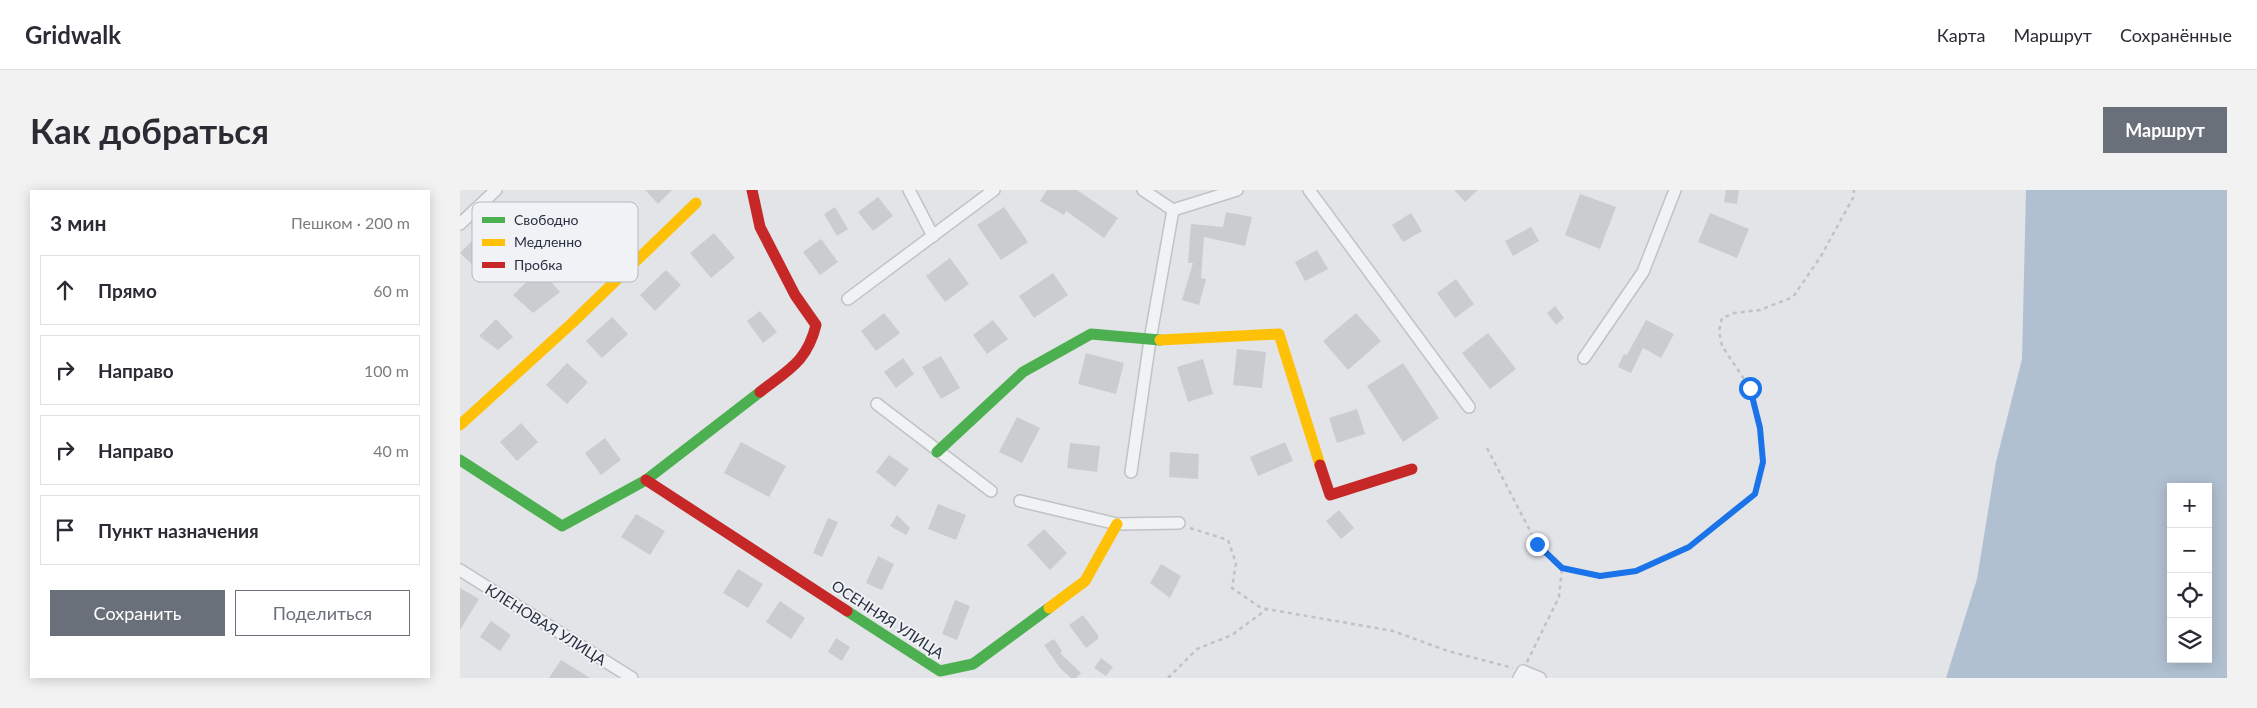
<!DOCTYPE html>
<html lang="ru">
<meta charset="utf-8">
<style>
body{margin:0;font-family:Lato,sans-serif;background:#f2f2f3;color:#2b2b33}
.controls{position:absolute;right:15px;bottom:15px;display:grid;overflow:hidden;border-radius:0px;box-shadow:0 2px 12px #0003}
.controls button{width:45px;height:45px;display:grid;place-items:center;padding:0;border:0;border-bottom:1px solid #e1e1e2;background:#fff;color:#2b2b33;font:25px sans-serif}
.stop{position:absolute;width:15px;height:15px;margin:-11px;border:4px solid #1a73e8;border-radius:50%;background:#fff}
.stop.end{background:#1a73e8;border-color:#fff;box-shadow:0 1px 5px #0008}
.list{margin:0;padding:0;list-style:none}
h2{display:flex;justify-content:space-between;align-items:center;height:65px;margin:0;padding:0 20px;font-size:21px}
h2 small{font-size:16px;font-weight:400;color:#7c7c81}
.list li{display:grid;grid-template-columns:32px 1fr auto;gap:15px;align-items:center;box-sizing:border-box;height:70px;margin:0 10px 10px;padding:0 10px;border:1px solid #e1e1e2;border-radius:0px}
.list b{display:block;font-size:19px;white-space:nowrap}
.list em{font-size:16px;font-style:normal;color:#7c7c81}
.actions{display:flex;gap:10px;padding:15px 20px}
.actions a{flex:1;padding:11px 0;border:1px solid #6a707a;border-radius:0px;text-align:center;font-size:18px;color:#6a707a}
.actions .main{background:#6a707a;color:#fff}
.icon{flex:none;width:28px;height:28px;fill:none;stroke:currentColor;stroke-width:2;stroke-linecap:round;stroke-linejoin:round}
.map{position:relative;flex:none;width:1767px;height:488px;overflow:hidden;border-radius:0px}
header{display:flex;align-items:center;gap:30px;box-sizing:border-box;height:70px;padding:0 25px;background:#fff;border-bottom:1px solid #e1e1e2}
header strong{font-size:24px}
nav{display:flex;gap:28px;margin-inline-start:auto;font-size:18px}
.intro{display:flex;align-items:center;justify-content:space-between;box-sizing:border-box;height:120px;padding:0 30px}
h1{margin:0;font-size:35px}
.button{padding:12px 22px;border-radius:0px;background:#6a707a;color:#fff;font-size:18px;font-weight:700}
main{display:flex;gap:30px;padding:0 30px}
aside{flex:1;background:#fff;border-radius:0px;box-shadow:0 2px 12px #0003}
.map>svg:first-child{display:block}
.water{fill:#b1c0d1;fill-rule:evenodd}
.building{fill:#cbcccf}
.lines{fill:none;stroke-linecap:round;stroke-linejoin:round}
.street-casing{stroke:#c0c2c5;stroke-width:14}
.path{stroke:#c1c2c7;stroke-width:2.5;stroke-dasharray:4 4;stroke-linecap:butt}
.street{stroke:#f1f2f4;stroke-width:11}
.fast{stroke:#4caf50;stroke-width:11}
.slow{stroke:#ffc107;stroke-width:11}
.jam{stroke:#c62828;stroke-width:11}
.route{stroke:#1a73e8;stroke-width:6}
.labels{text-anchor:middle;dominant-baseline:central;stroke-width:4;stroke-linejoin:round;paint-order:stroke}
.street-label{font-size:15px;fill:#293140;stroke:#f0f2f6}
.key{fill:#f0f2f6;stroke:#b4b8bf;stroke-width:1}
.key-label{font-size:14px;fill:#293140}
</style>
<header>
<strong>Gridwalk</strong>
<nav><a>Карта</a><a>Маршрут</a><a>Сохранённые</a></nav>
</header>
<div class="intro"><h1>Как добраться</h1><a class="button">Маршрут</a></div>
<main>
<aside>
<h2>3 мин<small>Пешком · 200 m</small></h2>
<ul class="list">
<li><svg class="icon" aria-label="ahead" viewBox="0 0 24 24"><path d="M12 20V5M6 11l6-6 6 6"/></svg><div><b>Прямо</b></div><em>60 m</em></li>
<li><svg class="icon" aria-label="right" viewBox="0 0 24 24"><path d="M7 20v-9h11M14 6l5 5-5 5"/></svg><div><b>Направо</b></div><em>100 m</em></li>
<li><svg class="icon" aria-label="right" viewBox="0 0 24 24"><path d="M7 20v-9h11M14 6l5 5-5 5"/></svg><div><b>Направо</b></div><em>40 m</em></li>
<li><svg class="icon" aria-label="arrive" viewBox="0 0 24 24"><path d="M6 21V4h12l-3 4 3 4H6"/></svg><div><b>Пункт назначения</b></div></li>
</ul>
<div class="actions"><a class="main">Сохранить</a><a>Поделиться</a></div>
</aside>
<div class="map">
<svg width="1767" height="488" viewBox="0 0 1767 488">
<rect width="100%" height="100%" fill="#e2e4e7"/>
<path class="water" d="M1566,0h201v488h-281l31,-99 19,-117 26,-103zM1711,297h37v172h-37z"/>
<g class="building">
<polygon points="185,0 212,0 198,14"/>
<polygon points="587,0 617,0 658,28 644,48 606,21 604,25 580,11"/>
<polygon points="994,0 1018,0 1005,12"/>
<polygon points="1266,0 1279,0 1277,14 1264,12"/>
<polygon points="1120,4 1156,17 1140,59 1105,45"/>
<polygon points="418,7 433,26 413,41 398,22"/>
<polygon points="375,17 388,39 377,46 364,24"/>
<polygon points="544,17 568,52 541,70 517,35"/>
<polygon points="766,22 792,27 785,56 744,47 741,88 746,89 739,115 722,110 733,73 728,73 731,34 763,37"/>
<polygon points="951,23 962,41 943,52 932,35"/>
<polygon points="1250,23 1289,39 1277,68 1238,52"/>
<polygon points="1071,37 1079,51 1053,66 1045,51"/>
<polygon points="25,38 39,51 15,77 0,63"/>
<polygon points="254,43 275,68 251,88 230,63"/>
<polygon points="361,49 378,72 360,85 343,62"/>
<polygon points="857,60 868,79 845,91 835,72"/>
<polygon points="490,68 509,94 485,112 466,86"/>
<polygon points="80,79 100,102 73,123 53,105"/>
<polygon points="206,80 221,95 195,121 180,105"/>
<polygon points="593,83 608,105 574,128 559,106"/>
<polygon points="996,89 1014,114 995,128 977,103"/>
<polygon points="1095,116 1104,128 1096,135 1087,123"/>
<polygon points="300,121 317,142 303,153 287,131"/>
<polygon points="424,123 440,143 416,161 401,141"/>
<polygon points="896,123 921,151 888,180 863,151"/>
<polygon points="152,127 168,144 142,168 126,151"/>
<polygon points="36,129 53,147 38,160 19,146"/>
<polygon points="533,130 548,149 527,164 513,145"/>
<polygon points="1186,130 1214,144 1201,168 1183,158 1171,183 1158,177 1164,164 1167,165"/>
<polygon points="1028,143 1056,179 1030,199 1002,163"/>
<polygon points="777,159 806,162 802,198 773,195"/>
<polygon points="626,163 664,173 656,204 618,194"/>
<polygon points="481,166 500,198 481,209 462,177"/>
<polygon points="443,168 454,184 436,198 424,182"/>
<polygon points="743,169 753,204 728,212 717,177"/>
<polygon points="107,173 128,192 107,214 86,195"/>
<polygon points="943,173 979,228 943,252 907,196"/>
<polygon points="897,219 905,244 877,253 869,228"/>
<polygon points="557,227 580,238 562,273 539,262"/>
<polygon points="61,233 78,252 57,271 40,252"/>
<polygon points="145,248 161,270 141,285 125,263"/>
<polygon points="281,252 326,276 309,307 264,283"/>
<polygon points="825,252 833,271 798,286 790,267"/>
<polygon points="610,253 640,256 637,282 607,278"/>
<polygon points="710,262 739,264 738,289 709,287"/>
<polygon points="429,265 449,279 435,297 416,282"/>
<polygon points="478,314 506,325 496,350 468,339"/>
<polygon points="879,320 894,338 881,349 866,331"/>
<polygon points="176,324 205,341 190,365 161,347"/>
<polygon points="437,325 450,338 446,345 430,336"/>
<polygon points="368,328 378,332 362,367 353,363"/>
<polygon points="584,339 607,363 590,380 567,355"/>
<polygon points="418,366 434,374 422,400 406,393"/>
<polygon points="701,374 721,386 710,408 690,393"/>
<polygon points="278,379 303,394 288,418 263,403"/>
<polygon points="0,398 19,409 0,440"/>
<polygon points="495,410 510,416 497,450 482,444"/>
<polygon points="320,411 345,428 331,449 306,432"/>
<polygon points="623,425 638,445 638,449 626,458 609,435"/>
<polygon points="31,431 51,445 40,461 20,447"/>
<polygon points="376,448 390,457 382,471 368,462"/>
<polygon points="594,449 602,461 600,463 621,483 616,488 611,488 600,478 584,455"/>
<polygon points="641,468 653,477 646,486 634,478"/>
<polygon points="101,470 130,488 89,488"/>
</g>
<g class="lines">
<g class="street-casing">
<g id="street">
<polyline points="449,0 473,46"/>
<polyline points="683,0 713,20 777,0"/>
<polyline points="849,0 1009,217"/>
<polyline points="0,34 36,0"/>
<polyline points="388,109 534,0"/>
<polyline points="1124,168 1183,82 1215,0"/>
<polyline points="417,214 531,301"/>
<polyline points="671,282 690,150 713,20"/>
<polyline points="560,311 657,334 719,333"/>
<polyline points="0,380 172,488"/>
<polyline points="1059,488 1063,481 1080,488"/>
</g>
</g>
<g class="path">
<polyline points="1027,258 1077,354 1102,378 1140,386 1175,381 1229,357 1295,304 1303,272 1300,238 1290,198 1262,156 1259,141 1262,128 1274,123 1300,120 1333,107 1361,66 1393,8 1394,0"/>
<polyline points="730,338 768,350 776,373 772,398 801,418 933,441 988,461 1053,478"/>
<polyline points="1067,472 1099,407 1102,378"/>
<polyline points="708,488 737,459 772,445 807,419"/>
</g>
<use href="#street" class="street"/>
<g class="fast">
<polyline points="477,262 563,182 631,144 700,150"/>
<polyline points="0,270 102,336 186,290 300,202"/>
<polyline points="387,421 480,481 513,474 589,418"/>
</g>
<g class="slow">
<polyline points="700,150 819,144 860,275"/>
<polyline points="0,235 111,134 236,13"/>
<polyline points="589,418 625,391 657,334"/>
</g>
<g class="jam">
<path d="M292,0l8,37 35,68 21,30c-9,37 -28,45 -56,67"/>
<polyline points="860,275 870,305 952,279"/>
<polyline points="186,290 387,421"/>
</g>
</g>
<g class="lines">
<polyline class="route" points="1077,354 1102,378 1140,386 1176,381 1229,357 1295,304 1303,272 1300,238 1290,198"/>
</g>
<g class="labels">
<g class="street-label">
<text transform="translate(428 429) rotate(33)">ОСЕННЯЯ УЛИЦА</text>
<text transform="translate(86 434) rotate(32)">КЛЕНОВАЯ УЛИЦА</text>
</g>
</g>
<rect x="12" y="12" width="166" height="80" rx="8" class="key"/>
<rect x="22" y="27" width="23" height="6" fill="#4caf50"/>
<rect x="22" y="49" width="23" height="7" fill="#ffc107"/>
<rect x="22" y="72" width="23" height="6" fill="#c62828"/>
<g class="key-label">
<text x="54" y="35">Свободно</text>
<text x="54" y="57">Медленно</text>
<text x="54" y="80">Пробка</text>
</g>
</svg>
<div class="controls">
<button>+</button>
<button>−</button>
<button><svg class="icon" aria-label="locate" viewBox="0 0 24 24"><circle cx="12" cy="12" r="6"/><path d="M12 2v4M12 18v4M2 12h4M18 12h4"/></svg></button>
<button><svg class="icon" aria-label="layers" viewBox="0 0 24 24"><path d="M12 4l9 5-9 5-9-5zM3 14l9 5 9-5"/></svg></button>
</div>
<div class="stop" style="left:1290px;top:198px"></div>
<div class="stop end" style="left:1077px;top:354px"></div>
</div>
</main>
